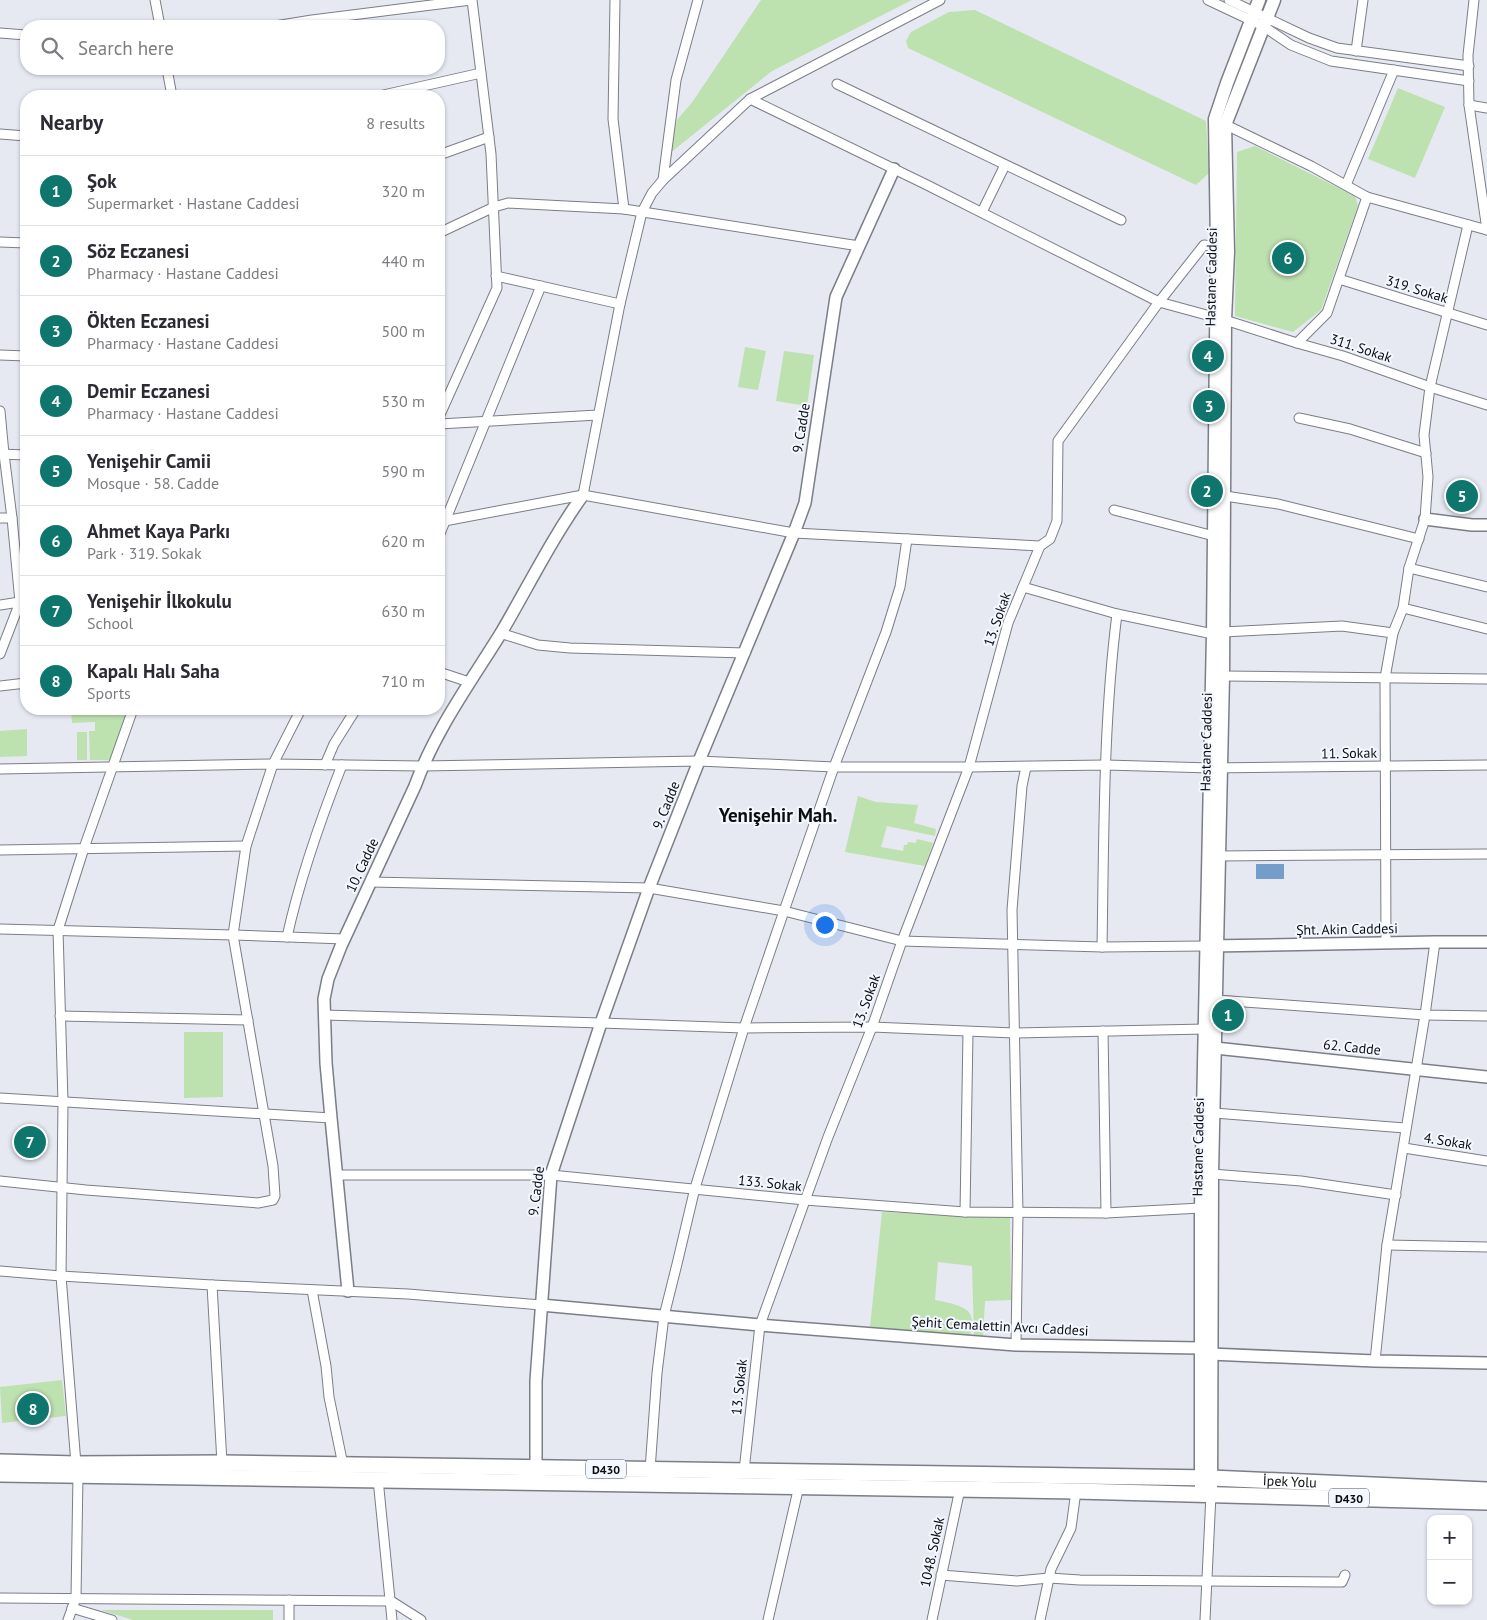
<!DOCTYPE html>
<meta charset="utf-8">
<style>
body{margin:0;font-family:"PT Sans",sans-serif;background:#f2f2f3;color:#2b2b33}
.controls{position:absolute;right:15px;bottom:15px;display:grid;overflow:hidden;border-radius:10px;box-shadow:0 1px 4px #0004}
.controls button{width:45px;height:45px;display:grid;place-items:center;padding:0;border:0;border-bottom:1px solid #e1e1e2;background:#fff;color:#2b2b33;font:25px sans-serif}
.you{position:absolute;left:824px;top:924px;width:18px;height:18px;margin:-12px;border:4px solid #fff;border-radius:50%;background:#1a73e8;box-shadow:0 0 0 8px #1a73e833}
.badge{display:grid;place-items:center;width:32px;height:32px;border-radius:50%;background:#0f766e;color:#fff;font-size:16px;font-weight:700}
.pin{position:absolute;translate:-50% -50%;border:2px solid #fff;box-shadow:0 1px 5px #0006}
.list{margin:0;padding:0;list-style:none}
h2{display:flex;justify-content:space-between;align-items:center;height:65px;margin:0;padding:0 20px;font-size:21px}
h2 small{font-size:16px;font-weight:400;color:#7c7c81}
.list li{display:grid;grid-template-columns:32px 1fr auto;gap:15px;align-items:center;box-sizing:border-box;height:70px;padding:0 20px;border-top:1px solid #e1e1e2}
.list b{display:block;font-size:19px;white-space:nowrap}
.list p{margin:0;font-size:16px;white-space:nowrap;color:#7c7c81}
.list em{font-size:16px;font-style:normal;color:#7c7c81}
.icon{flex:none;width:28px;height:28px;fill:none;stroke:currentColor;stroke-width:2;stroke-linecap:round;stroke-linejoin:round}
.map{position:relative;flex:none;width:1487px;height:1620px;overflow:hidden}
.search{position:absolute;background:#fff;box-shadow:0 1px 4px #0004;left:20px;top:20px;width:425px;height:55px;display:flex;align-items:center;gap:12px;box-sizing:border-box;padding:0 18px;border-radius:20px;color:#7c7c81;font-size:19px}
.panel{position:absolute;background:#fff;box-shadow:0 1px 4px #0004;left:20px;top:90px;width:425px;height:625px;border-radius:20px}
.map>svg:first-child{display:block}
.green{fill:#bee1b0}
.water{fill:#749eca}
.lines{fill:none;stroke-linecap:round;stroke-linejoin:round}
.minor-casing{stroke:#7b7e86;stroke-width:11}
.tertiary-casing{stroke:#7b7e86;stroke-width:14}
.secondary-casing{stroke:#7b7e86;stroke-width:15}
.trunk-casing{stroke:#7b7e86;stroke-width:18}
.minor{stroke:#fff;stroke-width:9}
.tertiary{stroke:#fff;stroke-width:11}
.secondary{stroke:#fff;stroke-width:12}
.trunk{stroke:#fff;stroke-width:15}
.labels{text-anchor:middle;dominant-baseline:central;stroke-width:4;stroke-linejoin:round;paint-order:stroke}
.shield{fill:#f3f7ff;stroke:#515458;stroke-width:1}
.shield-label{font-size:12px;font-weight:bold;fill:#0c0e10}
.street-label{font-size:14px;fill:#0c0e10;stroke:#f3f7ff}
.district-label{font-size:19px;font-weight:bold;fill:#0c0e10;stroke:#f3f7ff}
</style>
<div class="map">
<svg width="1487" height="1620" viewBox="0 0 1487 1620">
<rect width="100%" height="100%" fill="#e6e9f2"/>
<g class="green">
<polygon points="761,0 912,0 772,71 669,154 677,120 693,101"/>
<polygon points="975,10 1206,121 1209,173 1196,185 908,48 906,41 911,32 949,12"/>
<polygon points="1398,88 1445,107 1415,178 1368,159"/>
<polygon points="1255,146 1355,196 1358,206 1321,310 1293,332 1235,316 1237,152"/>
<polygon points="745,347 766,351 758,390 738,387"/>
<polygon points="784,351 814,355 807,406 776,401"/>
<polygon points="71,709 128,709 110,760 90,760 89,731 95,731 95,722 72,723"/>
<polygon points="27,729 27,756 0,757 0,731"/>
<rect x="77" y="732" width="10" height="28"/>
<polygon points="858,796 876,802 918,805 914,823 936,829 935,836 887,826 881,847 903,851 904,845 907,845 908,842 916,843 917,839 933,843 925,866 845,852"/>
<polygon points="184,1032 223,1032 223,1097 184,1098"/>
<path d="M882,1212l128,6 1,82 -26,1 -2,36h-9l-2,-71 -34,-4 -3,38c9,2 33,5 36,16 2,6 0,14 -1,20l-100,-9z"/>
<polygon points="62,1380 66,1416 2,1423 0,1387"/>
<polygon points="101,1610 273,1610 273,1620 133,1620"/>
</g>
<rect class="water" x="1256" y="864" width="28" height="15"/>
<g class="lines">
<g class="minor-casing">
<g id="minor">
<polyline points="155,0 160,26"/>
<polyline points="615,0 613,119 624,209"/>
<polyline points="1208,0 1263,26 1291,45 1331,61 1469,81"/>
<polyline points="1229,0 1309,38 1337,48 1469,66"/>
<polyline points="1474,0 1468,55 1469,105 1487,230"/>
<polyline points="275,26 312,20 471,0"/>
<polyline points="0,33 26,35"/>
<polyline points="1356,51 1363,0"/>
<polyline points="167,69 172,96"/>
<polyline points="837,84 1121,220"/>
<polyline points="379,96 481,73"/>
<polyline points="750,99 925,184 1159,302 1225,320 1297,343 1343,356 1430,387 1487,405"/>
<polyline points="1469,105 1487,108"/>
<polyline points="1222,123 1311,166 1367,197 1487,230"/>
<polyline points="0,134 26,136"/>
<polyline points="439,155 489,137"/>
<polyline points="663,180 676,80 698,0"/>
<polyline points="1346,185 1394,70"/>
<polyline points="982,212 1005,165"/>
<polyline points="439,233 494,207 508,203 624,209 859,246"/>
<polyline points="0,242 26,243"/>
<polyline points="496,276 620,304"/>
<polyline points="1339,279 1487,325"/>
<polyline points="1297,343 1327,313 1367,197"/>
<polyline points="0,355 26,356"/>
<polyline points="0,411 4,454 12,518 20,602 0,654"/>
<polyline points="439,417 497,288 491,154 472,0"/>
<polyline points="1299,418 1350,429 1426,453"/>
<polyline points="439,424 598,415"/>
<polyline points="0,454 26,455"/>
<polyline points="583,495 620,304 642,212 652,193 663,180 750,99 940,0"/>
<polyline points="1225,496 1278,504 1419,539"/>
<polyline points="1114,510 1214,536"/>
<polyline points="0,518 12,518"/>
<polyline points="439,522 583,495 794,533 1040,546 1050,539 1057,521 1058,441 1159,302 1204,245 1220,248"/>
<polyline points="439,536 541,286"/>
<polyline points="1409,568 1487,587"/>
<polyline points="1023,587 1117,614 1213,634"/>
<polyline points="0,605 26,601"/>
<polyline points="1403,608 1487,629"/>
<polyline points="1223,632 1342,626 1393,633"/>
<polyline points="500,633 538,645 570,648 745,653"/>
<polyline points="439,672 469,682"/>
<polyline points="1223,676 1487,679"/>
<polyline points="0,686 26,683"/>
<polyline points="325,765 334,744 356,709"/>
<polyline points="0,769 273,764 422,766 699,761 834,767 969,767 1106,765 1211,768 1487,765"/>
<polyline points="0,850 246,846"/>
<polyline points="1219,856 1487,854"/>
<polyline points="371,882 649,888 784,911 902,941 1102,947 1207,946"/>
<polyline points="0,929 233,935 344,939"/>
<path d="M287,937c13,-59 33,-116 55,-172"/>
<polyline points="1386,943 1385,678 1393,633 1403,608 1409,568 1425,519 1428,477 1424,435 1430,387 1468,225"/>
<path d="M1102,947c2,-111 1,-223 15,-333"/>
<polyline points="1217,1000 1425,1015 1487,1016"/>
<polyline points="324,1015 601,1023 744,1028 872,1027 1014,1033 1205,1029"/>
<polyline points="60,1016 248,1020"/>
<polyline points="1103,1031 1106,1213"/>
<polyline points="0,1098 331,1118"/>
<polyline points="1214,1113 1405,1128"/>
<polyline points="1404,1148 1487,1161"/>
<polyline points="1212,1174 1301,1181 1396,1195"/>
<polyline points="337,1175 551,1175 805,1200 965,1212 1106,1213 1201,1208"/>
<polyline points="0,1181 86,1190 258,1203 273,1200 275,1196 273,1166 233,935 246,846 273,764 301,709"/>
<polyline points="965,1212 968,1032"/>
<polyline points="1387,1245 1487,1247"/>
<polyline points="0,1271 61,1276 212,1285 408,1294 541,1305"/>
<polyline points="212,1285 222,1463"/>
<polyline points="312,1290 326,1366 329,1397 343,1465"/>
<polyline points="1016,1345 1018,1213 1012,910 1022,786 1026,767"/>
<polyline points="1375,1361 1387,1245 1425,1015 1435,942"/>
<polyline points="76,1464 61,1276 63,1102 58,930 84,848 133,709"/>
<polyline points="650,1470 657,1373 664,1316 677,1264 695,1188 744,1028 784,911 834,767 886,632 900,587 907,539"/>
<polyline points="744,1471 760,1325 828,1137 872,1027 902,941 969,767 1008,623 1040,546"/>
<polyline points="378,1479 392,1620"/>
<polyline points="941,1575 1017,1581 1049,1578 1080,1580 1336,1582 1342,1582 1345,1575"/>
<polyline points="0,1598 391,1601 421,1620"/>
<polyline points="289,1600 289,1620"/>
<polyline points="72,1608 112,1620"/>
<polyline points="68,1620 76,1598 78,1475"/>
<polyline points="768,1620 799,1486"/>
<polyline points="932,1620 960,1489"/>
<polyline points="1040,1620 1051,1569 1071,1528 1076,1491"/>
<polyline points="1205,1620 1211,1494"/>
</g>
</g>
<g class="tertiary-casing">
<g id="tertiary">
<polyline points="1425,519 1472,525 1487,525"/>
<polyline points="1209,946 1435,942 1487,942"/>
<polyline points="1215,1048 1487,1077"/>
<path d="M348,1291l-17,-173 -5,-55 -2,-64 4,-20 13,-33 74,-160c20,-55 55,-103 86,-153 27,-46 51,-95 82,-138"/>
<polyline points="541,1305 760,1325 1016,1345 1200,1348 1210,1354 1375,1361 1487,1363"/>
<polyline points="536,1468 536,1381 551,1175 601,1023 649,888 699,761 794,533 805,503 836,297 894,169"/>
</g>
</g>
<g class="secondary-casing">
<g id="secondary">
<polyline points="1201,1487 1201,1208 1213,634 1217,246 1215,119 1227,83 1259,0"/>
<polyline points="1211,1494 1212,1174 1223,676 1225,320 1228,252 1225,125 1274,0"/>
</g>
</g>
<g class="trunk-casing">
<g id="trunk">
<path id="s1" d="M0,1462l76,2 146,-1 989,15 276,12"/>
<polyline points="0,1474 1076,1491 1487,1502"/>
</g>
</g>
<use href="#minor" class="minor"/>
<use href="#tertiary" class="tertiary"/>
<use href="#secondary" class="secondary"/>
<use href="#trunk" class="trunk"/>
</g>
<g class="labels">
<g class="shield">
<rect x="586" y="1459.5" width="40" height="19" rx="4"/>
<rect x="1329" y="1488.5" width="40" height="19" rx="4"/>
</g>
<g class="shield-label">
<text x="606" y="1469">D430</text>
<text x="1349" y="1498">D430</text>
</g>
<g class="street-label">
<text transform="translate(1211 277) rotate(-89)">Hastane Caddesi</text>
<text transform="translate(1417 289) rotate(17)">319. Sokak</text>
<text transform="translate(1361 348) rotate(18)">311. Sokak</text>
<text transform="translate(801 428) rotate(-81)">9. Cadde</text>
<text transform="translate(997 619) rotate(-71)">13. Sokak</text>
<text transform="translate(1206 742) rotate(-89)">Hastane Caddesi</text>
<text transform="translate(1349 753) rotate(-1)">11. Sokak</text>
<text transform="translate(666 805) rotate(-68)">9. Cadde</text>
<text transform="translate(362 865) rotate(-65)">10. Cadde</text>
<text transform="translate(1347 929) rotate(-1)">Şht. Akin Caddesi</text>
<text transform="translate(866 1001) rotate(-70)">13. Sokak</text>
<text transform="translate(1352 1047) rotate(6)">62. Cadde</text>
<text transform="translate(1448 1141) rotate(9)">4. Sokak</text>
<text transform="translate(1198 1147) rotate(-89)">Hastane Caddesi</text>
<text transform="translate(770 1183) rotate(6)">133. Sokak</text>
<text transform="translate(536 1191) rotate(-83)">9. Cadde</text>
<text transform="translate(1000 1326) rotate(3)">Şehit Cemalettin Avcı Caddesi</text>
<text transform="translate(739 1387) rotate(-84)">13. Sokak</text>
<text stroke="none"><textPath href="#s1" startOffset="1290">İpek Yolu</textPath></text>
<text transform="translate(932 1552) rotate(-78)">1048. Sokak</text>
</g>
<g class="district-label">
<text x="778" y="815">Yenişehir Mah.</text>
</g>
</g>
</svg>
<div class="controls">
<button>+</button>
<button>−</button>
</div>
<div class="you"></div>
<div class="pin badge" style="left:1228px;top:1015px">1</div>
<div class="pin badge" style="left:1207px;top:491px">2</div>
<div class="pin badge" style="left:1209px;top:406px">3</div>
<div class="pin badge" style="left:1208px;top:356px">4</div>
<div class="pin badge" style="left:1462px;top:496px">5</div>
<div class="pin badge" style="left:1288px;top:258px">6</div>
<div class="pin badge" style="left:30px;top:1142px">7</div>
<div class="pin badge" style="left:33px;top:1409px">8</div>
<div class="search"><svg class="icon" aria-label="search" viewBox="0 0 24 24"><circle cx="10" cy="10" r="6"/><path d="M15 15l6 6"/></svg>Search here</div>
<section class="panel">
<h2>Nearby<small>8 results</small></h2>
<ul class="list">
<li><span class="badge">1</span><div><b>Şok</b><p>Supermarket · Hastane Caddesi</p></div><em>320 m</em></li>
<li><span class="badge">2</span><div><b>Söz Eczanesi</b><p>Pharmacy · Hastane Caddesi</p></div><em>440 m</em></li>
<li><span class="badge">3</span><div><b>Ökten Eczanesi</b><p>Pharmacy · Hastane Caddesi</p></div><em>500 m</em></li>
<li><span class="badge">4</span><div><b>Demir Eczanesi</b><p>Pharmacy · Hastane Caddesi</p></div><em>530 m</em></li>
<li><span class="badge">5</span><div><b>Yenişehir Camii</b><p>Mosque · 58. Cadde</p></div><em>590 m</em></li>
<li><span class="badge">6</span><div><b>Ahmet Kaya Parkı</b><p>Park · 319. Sokak</p></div><em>620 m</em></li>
<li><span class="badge">7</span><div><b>Yenişehir İlkokulu</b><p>School</p></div><em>630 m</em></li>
<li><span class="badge">8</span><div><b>Kapalı Halı Saha</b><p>Sports</p></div><em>710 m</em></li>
</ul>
</section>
</div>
